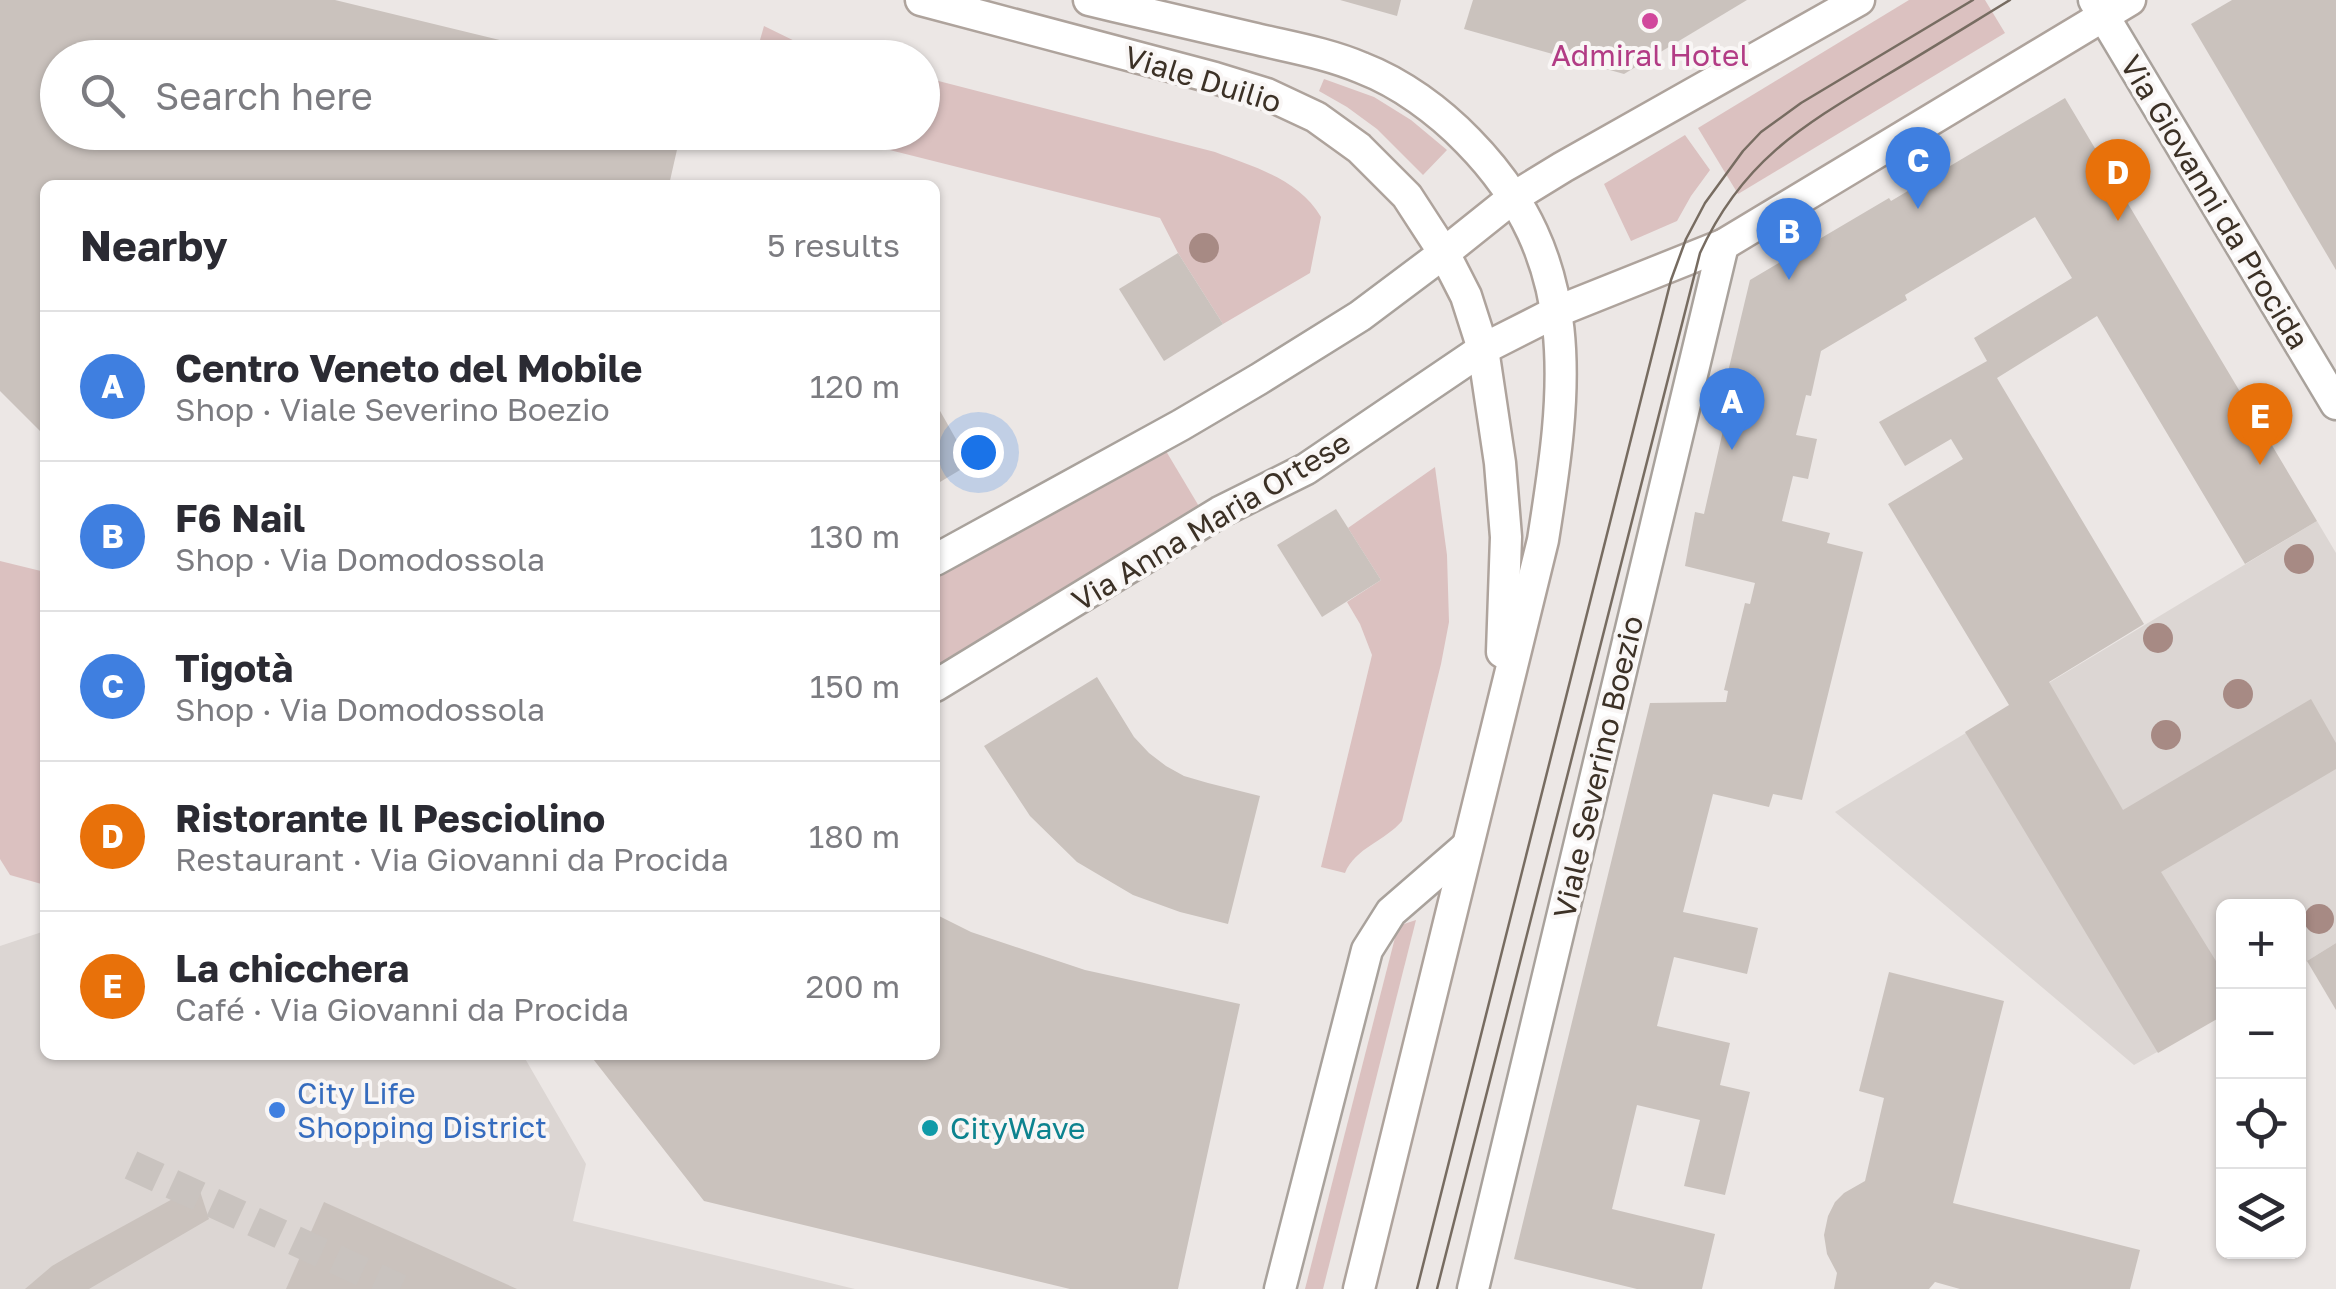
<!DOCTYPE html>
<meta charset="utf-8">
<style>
body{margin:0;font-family:"Golos Text",sans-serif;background:#f2f2f3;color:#2b2b33}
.controls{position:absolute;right:30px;bottom:30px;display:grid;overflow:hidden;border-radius:15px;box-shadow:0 2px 8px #0004}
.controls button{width:90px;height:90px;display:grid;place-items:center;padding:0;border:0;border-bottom:2px solid #e1e1e2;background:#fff;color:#2b2b33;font:50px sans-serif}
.you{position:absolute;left:978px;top:452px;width:35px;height:35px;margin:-25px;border:8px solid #fff;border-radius:50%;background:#1a73e8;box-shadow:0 0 0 15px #1a73e833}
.badge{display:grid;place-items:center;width:65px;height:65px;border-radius:50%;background:#db2777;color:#fff;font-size:32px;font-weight:700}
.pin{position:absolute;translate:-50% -82px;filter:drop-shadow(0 2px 5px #0008)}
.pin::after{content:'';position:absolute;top:52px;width:35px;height:30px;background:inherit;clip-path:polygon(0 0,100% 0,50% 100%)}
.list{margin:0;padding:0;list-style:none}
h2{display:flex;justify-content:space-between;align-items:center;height:130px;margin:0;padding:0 40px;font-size:42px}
h2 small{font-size:32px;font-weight:400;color:#7c7c81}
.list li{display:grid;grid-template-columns:65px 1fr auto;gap:30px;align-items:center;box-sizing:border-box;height:150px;padding:0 40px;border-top:2px solid #e1e1e2}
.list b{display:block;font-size:38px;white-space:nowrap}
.list p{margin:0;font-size:32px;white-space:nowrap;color:#7c7c81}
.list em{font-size:32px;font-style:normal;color:#7c7c81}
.icon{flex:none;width:55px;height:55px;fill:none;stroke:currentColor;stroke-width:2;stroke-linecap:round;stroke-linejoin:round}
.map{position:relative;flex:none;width:2336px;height:1289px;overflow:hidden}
.search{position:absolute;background:#fff;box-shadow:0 2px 8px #0004;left:40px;top:40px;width:900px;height:110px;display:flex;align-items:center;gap:25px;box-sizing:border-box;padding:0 35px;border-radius:55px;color:#7c7c81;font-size:38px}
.panel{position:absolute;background:#fff;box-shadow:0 2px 8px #0004;left:40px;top:180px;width:900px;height:880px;border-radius:15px}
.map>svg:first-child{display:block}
.built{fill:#dcd6d3}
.green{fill:#dbc1c0}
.building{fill:#cac2bd}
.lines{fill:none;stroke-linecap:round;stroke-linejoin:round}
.street-tunnel{stroke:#c9c3bf;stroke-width:30;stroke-dasharray:30 15;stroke-linecap:butt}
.street-casing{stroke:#a9a29c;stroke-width:35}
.secondary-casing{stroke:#aea39c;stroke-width:35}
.street{stroke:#fff;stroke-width:30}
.secondary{stroke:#fff;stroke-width:30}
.tram{stroke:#776c61;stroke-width:2.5}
.tree{fill:#a78a84}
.hotel-dot{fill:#d1479c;stroke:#f9f6f5;stroke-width:4}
.shop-dot{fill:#3f7fe0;stroke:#f9f6f5;stroke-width:4}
.culture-dot{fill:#0f9aa8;stroke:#f9f6f5;stroke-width:4}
.labels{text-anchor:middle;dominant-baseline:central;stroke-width:8;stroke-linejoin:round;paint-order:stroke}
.hotel-label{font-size:30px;fill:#b23c85;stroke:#f9f6f5}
.street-label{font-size:30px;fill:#3c3126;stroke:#f9f6f5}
.shop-label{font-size:30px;fill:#366cbe;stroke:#f9f6f5;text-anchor:start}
.culture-label{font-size:30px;fill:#0d838f;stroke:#f9f6f5;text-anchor:start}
</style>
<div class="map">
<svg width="2336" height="1289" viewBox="0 0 2336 1289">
<rect width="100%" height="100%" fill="#ece7e5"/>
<g class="built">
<polygon points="2317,521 2336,553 2336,943 2299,966 2298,906 2224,906 2223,1015 2134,1065 1835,812"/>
<polygon points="45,931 45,1055 523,1055 586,1164 573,1221 855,1289 0,1289 0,946"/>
</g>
<g class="green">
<polygon points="1909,0 1985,0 2005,33 1738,194 1698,128"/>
<polygon points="764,26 809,48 848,57 799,57 760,40"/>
<path d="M923,77l292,75c39,15 84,27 106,65l-11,56 -87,51 -45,-71 -18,-35 -338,-85 100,-1z"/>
<polygon points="1324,79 1374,97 1411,120 1447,150 1423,175 1377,129 1347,107 1319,91"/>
<polygon points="1685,135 1710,170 1691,196 1677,221 1631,241 1604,184"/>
<polygon points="1160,441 1203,513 935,673 935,575"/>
<path d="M1435,467l12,88 2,67 -8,42 -39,157c-17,20 -47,27 -57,52l-24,-6 51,-212 -12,-31 -13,-22 34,-22 -33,-52z"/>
<polygon points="0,561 45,572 45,885 10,875 0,859"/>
<polygon points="1416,920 1323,1289 1305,1289 1398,926"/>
</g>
<g class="building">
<polygon points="0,0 335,0 565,56 58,58 58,132 681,132 669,185 45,185 45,436 0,391"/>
<polygon points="1340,0 1401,0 1397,16"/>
<polygon points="1473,0 1747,0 1624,74 1464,29"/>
<polygon points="2232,0 2336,0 2336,270 2191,24"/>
<polygon points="2065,98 2317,521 2245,564 2097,316 1997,378 2144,624 2049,682 2123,810 2311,699 2336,743 2336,769 2161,872 2224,974 2224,1015 2158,1053 1965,732 2009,705 1888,504 1963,459 1951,439 1905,466 1879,422 1987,361 1974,338 2072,278 2035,217 1905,295 1907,300 1821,351 1811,396 1806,395 1796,435 1817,439 1808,479 1793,476 1782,521 1830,533 1827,543 1863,552 1802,800 1773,794 1769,807 1713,794 1683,912 1758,928 1747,974 1674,957 1657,1026 1730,1043 1720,1085 1750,1092 1725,1195 1684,1186 1700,1120 1637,1105 1612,1209 1715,1234 1702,1289 1637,1289 1514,1259 1650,703 1726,702 1728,691 1724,690 1745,603 1750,604 1755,583 1685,566 1695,512 1704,514 1735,378 1727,376 1750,280 1889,198 1891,201"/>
<polygon points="1178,253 1223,324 1164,361 1119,289"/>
<polygon points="935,402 970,464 935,485"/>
<polygon points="1336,509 1381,580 1322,617 1277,545"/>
<polygon points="1097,677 1134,737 1149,753 1166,766 1184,776 1208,783 1260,796 1228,924 1180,912 1133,895 1077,862 1030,816 984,746"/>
<polygon points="935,914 971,932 1085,970 1240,1004 1178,1289 1070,1289 704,1201 590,1055 935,1055"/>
<polygon points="2336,943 2336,1010 2307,961"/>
<polygon points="1889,972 2004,1001 1953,1203 2140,1250 2130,1289 1960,1289 1935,1282 1929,1289 1834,1289 1837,1273 1827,1254 1824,1235 1828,1216 1835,1202 1844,1193 1865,1181 1884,1098 1859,1091"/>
<polygon points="198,1185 209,1219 89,1289 25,1289 52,1266 76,1252"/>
<polygon points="324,1202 517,1289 286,1289"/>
</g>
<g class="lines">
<polyline class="street-tunnel" points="131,1165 400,1289"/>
<g class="street-casing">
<g id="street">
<polyline points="2094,0 2336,404"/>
<polyline points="935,560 1181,425 1259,379 1360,316 1444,253"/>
<polyline points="935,686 1220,512 1306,469 1483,349"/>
<polyline points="1280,1289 1367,950 1391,912 1466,847"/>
<polyline points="1473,1289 1723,245"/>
</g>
</g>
<g class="secondary-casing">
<g id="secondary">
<polyline points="921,0 1215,78 1267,94 1316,117 1359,148 1407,196 1444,253 1466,296 1483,349 1500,463 1506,537 1502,652"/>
<path d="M1089,0c54,13 108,25 163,38 37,9 75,15 110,30 39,15 77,43 106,73 117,119 99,248 75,399l-184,749"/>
<polyline points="1444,253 1514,197 1563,167 1859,0"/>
<polyline points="1483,349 1558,311 1723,245 2130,0"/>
</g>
</g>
<use href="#street" class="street"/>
<use href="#secondary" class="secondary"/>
<g class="tram">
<polyline points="1417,1289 1671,280 1686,239 1705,203 1743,151 1761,132 1801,103 1973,0"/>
<path d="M1437,1289l263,-1036c42,-92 102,-127 185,-177 42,-25 84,-51 125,-76"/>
</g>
</g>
<g class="tree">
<circle cx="1204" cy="248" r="15"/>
<circle cx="2299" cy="559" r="15"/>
<circle cx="2158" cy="638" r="15"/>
<circle cx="2238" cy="694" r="15"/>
<circle cx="2166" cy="735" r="15"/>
<circle cx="2319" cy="919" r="15"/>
</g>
<circle class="hotel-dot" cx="1650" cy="21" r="10"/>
<circle class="shop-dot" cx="277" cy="1110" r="10"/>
<circle class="culture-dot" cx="930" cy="1128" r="10"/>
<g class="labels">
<g class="hotel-label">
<text x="1650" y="55">Admiral Hotel</text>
</g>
<g class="street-label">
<text transform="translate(1203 79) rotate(17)">Viale Duilio</text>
<text transform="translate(2215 202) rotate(59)">Via Giovanni da Procida</text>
<text transform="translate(1211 521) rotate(-31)">Via Anna Maria Ortese</text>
<text transform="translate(1598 767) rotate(-77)">Viale Severino Boezio</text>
</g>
<g class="shop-label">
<text x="297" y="1093">City Life<tspan x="297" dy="34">Shopping District</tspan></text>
</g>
<g class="culture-label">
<text x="950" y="1128">CityWave</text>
</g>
</g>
</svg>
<div class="controls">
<button>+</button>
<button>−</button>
<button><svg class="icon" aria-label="locate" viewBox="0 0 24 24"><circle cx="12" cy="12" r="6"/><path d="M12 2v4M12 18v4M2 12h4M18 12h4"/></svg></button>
<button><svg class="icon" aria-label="layers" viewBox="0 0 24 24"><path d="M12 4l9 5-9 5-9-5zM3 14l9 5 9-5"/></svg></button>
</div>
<div class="you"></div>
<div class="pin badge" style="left:1732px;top:450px;background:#3f7fe0">A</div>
<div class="pin badge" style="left:1789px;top:280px;background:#3f7fe0">B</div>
<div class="pin badge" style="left:1918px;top:209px;background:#3f7fe0">C</div>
<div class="pin badge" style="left:2118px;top:221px;background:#e8710a">D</div>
<div class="pin badge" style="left:2260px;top:465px;background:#e8710a">E</div>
<div class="search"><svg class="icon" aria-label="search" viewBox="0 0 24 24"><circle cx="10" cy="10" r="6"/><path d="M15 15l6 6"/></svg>Search here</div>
<section class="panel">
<h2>Nearby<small>5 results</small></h2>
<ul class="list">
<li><span class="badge" style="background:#3f7fe0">A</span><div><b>Centro Veneto del Mobile</b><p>Shop · Viale Severino Boezio</p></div><em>120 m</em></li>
<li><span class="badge" style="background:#3f7fe0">B</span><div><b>F6 Nail</b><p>Shop · Via Domodossola</p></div><em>130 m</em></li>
<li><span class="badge" style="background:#3f7fe0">C</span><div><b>Tigotà</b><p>Shop · Via Domodossola</p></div><em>150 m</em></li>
<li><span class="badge" style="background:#e8710a">D</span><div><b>Ristorante Il Pesciolino</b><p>Restaurant · Via Giovanni da Procida</p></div><em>180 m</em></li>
<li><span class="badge" style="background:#e8710a">E</span><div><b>La chicchera</b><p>Café · Via Giovanni da Procida</p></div><em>200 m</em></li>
</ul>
</section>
</div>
